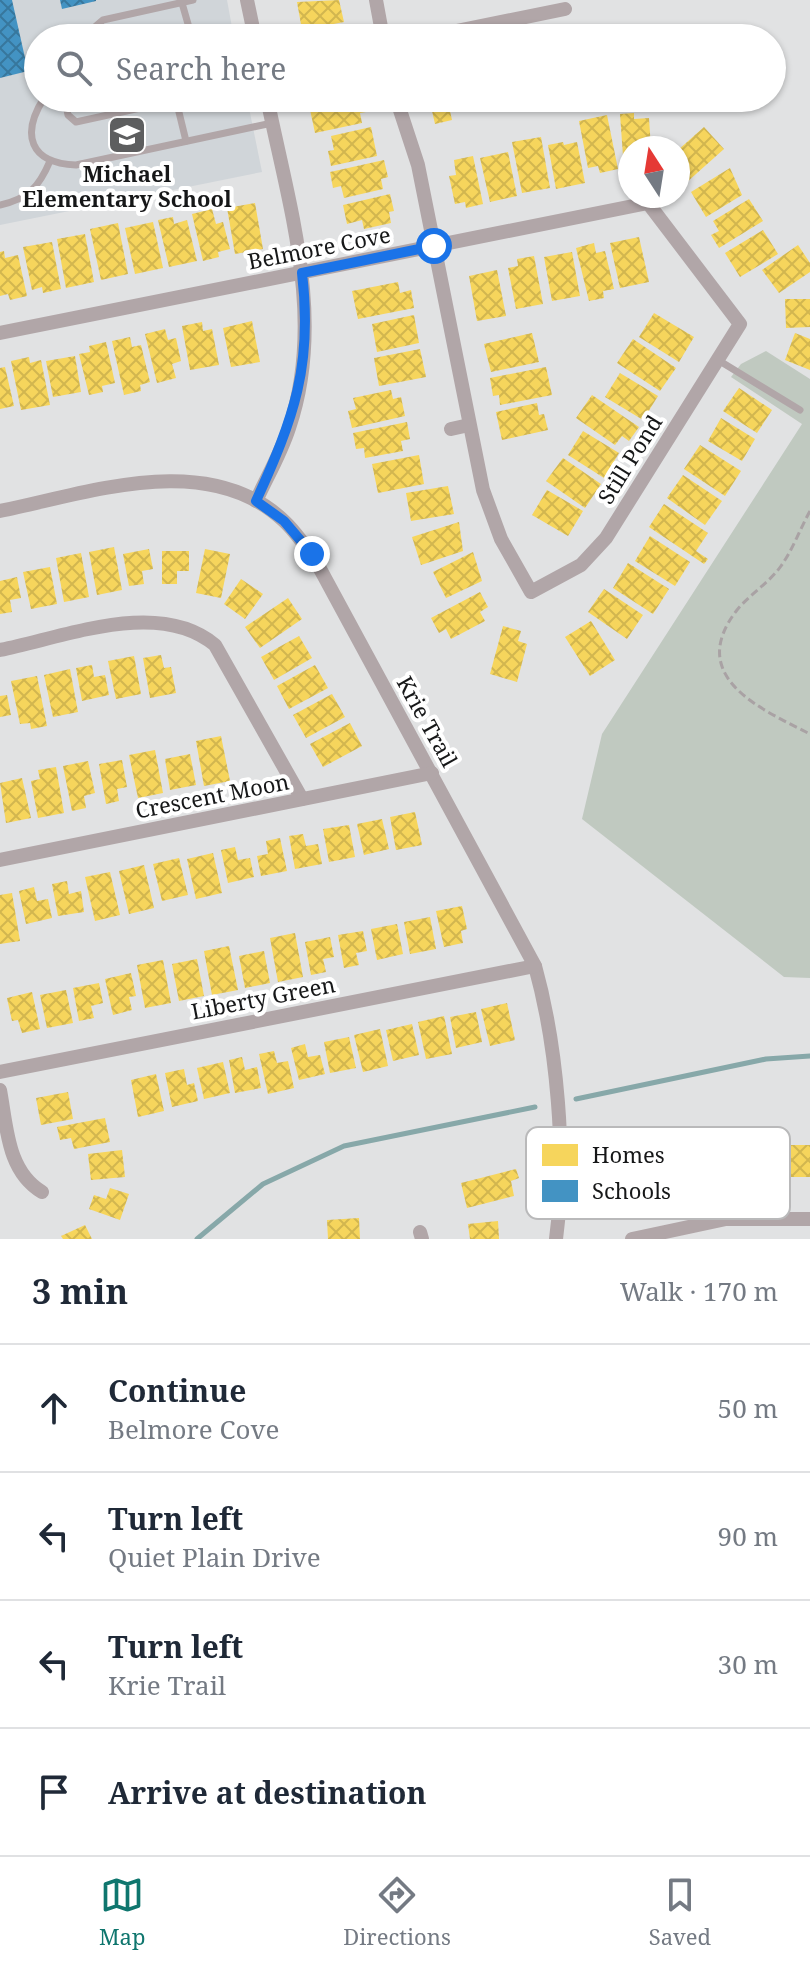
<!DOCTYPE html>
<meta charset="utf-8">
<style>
body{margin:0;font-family:"Noto Serif",serif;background:#f2f2f3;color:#1f2937}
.compass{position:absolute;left:618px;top:136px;width:72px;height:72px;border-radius:50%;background:#fff;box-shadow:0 2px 6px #0004;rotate:348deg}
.stop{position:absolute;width:24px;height:24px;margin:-18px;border:6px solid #1a73e8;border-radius:50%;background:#fff}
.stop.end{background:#1a73e8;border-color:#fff;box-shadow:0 2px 8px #0008}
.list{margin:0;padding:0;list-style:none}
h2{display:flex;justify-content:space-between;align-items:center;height:104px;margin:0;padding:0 32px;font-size:34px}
h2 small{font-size:26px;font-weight:400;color:#747a83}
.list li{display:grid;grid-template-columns:52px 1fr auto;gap:24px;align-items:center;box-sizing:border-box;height:128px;padding:0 32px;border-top:2px solid #e0e1e3}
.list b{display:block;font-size:30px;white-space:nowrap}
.list p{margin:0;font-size:26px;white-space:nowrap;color:#747a83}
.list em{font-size:26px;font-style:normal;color:#747a83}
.icon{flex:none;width:44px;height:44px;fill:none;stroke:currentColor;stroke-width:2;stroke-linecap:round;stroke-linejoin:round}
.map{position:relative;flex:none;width:810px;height:1239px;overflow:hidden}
.search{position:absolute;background:#fff;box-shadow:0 2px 6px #0004;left:24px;right:24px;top:24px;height:88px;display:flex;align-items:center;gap:20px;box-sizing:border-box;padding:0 28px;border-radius:44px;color:#747a83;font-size:30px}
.sheet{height:616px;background:#fff}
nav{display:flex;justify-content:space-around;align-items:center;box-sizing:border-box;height:112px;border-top:2px solid #e0e1e3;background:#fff;font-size:22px;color:#747a83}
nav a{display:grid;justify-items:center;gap:4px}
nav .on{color:#0f766e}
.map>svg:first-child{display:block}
.built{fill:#d0d5d9}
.park{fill:#c0c9c0}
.homes{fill:url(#homes-cross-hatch)}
.schools{fill:url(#schools-cross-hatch)}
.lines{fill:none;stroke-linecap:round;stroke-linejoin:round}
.stream{stroke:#87a8a9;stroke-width:5}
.path{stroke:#a9a2a4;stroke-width:3;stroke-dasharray:8 4;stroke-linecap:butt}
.service{stroke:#b1a6a8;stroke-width:7}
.minor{stroke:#b1a6a8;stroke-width:14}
.route{stroke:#1a73e8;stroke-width:10}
.labels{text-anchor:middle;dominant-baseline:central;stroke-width:8;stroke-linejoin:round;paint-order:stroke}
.poi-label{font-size:22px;font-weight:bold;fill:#161718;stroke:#fff}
.street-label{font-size:22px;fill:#161718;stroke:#fff}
.key{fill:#fff;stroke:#b9b9ba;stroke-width:2}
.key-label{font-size:22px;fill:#161718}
</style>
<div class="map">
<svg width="810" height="1239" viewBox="0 0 810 1239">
<defs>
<pattern id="homes-cross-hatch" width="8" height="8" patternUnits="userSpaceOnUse" patternTransform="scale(2)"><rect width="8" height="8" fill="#f6d55c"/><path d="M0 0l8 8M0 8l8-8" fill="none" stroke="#d2b64f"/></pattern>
<pattern id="schools-cross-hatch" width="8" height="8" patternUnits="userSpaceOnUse" patternTransform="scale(2)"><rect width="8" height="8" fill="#4393c3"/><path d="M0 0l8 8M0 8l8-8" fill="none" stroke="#37779d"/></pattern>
</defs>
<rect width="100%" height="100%" fill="#e1e2e3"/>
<polygon class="built" points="0,0 227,0 234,38 38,38 38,98 247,98 262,172 0,225"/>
<polygon class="park" points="766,351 810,379 810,978 784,977 582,819 602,734 802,424 731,377 741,364"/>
<g class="homes">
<polygon points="339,0 344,22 302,30 297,2"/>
<polygon points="344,28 346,38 306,38 305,35"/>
<polygon points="342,98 364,98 366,112 360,113 362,123 315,133 309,105"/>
<polygon points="429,98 460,98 462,108 450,111 452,120 435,124"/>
<polygon points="634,113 634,119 649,118 651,148 630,148 630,155 623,156 620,114"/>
<polygon points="607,115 618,169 600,173 598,166 588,168 579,121"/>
<polygon points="371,127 377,156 331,166 328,151 334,150 331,136"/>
<polygon points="704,127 724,149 687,182 678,172 678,150"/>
<polygon points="541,137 550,188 522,193 512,142"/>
<polygon points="563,142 564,145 577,142 585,183 556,189 548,145"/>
<polygon points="508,152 517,196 490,202 480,158"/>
<polygon points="473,156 483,204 466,208 465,202 455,204 449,176 456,175 454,160"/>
<polygon points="384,160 388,177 381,179 383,189 344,198 341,186 333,188 330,172"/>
<polygon points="730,168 742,195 706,217 691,192"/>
<polygon points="390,194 394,211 389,212 391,223 364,229 362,220 347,224 343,205"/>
<polygon points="749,199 763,221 719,248 711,235 719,231 713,221"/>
<polygon points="255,203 263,249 235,254 227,208"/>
<polygon points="212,209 216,224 223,222 230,249 218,252 219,257 203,261 192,214"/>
<polygon points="173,217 174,224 187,220 197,261 169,267 158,220"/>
<polygon points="153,222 163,268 135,274 125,228"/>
<polygon points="118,223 128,274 101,280 90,229"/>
<polygon points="763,230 778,254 740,277 725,253"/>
<polygon points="85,234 94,282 66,288 57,239"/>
<polygon points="639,237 649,282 620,288 610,243"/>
<polygon points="52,242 61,289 43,293 42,287 32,290 23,247"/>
<polygon points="594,243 596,253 605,251 614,289 603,291 604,298 589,301 576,248"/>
<polygon points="798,245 810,263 810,272 779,293 762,270"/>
<polygon points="4,251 5,258 18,255 27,296 10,300 8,294 0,296 0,252"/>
<polygon points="572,252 580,296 552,301 544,257"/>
<polygon points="534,256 543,304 516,309 508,268 518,266 517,259"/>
<polygon points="497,270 506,316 477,321 469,276"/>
<polygon points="398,282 400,293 411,290 414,308 358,319 352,291"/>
<polygon points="785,299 810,299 810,327 786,328"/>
<polygon points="654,313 694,337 679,362 639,337"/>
<polygon points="414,315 419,343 377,352 372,324"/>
<polygon points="252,321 260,362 231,367 223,328"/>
<polygon points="202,322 203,331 212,329 219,365 190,370 182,326"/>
<polygon points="165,329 168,340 176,338 181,361 172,364 176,378 157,383 145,334"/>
<polygon points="532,333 539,362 491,372 484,344"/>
<polygon points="795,333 810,339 810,370 785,360"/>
<polygon points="130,337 132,347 141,345 150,382 140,385 141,391 124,395 112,341"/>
<polygon points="633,339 676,368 660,391 617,363"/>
<polygon points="106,342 115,383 102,386 103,392 89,395 79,354 90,352 89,346"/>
<polygon points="420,349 426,377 379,386 374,358"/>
<polygon points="75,356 81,392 53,397 46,361"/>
<polygon points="29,357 30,363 41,360 50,405 21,410 11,361"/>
<polygon points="5,367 14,406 0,409 0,368"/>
<polygon points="546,367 552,395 500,405 499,395 493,396 490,378"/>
<polygon points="620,373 658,396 643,420 605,397"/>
<polygon points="739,388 772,410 757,433 723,411"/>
<polygon points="391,390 393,399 401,397 405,416 352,428 348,411 356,409 353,398"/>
<polygon points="592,395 639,427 629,441 622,436 615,445 576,418"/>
<polygon points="537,403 539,415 544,414 548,430 502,440 496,412"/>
<polygon points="721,418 755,439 742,461 708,441"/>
<polygon points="407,422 410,439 401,441 403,451 365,458 364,448 356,449 353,433"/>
<polygon points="583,431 619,453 604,478 568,455"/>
<polygon points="700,445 741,471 725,496 684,469"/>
<polygon points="419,455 424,484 378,493 372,464"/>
<polygon points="563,458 601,484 585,508 546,481"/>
<polygon points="683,475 722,501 705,525 667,498"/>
<polygon points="448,486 454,514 411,521 406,493"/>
<polygon points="547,490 583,511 568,536 532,515"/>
<polygon points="664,504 708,533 696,551 708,559 704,564 649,527"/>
<polygon points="459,522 463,551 421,565 412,537"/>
<polygon points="650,536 690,562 675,586 635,561"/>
<polygon points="114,547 122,590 97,595 89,552"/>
<polygon points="149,549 153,569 142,571 144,584 129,586 123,554"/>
<polygon points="205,549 230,554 221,598 196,593"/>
<polygon points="162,551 189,551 189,571 177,571 177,584 162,584"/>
<polygon points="473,552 482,581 446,598 433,572"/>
<polygon points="81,553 89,597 64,602 56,558"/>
<polygon points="628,563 669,589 653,614 613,588"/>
<polygon points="50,567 57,604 31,609 23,572"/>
<polygon points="17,577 21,598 10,600 12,612 0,614 0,581"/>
<polygon points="241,579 263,594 245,619 224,604"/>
<polygon points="604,589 643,615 627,639 588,612"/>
<polygon points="480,592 488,607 480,612 485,621 451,639 446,629 439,633 431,618"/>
<polygon points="288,598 302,619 260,648 245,627"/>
<polygon points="591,621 615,660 590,676 565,637"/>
<polygon points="503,626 521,631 518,641 527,644 517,682 490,674"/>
<polygon points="299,636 312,658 274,680 261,657"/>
<polygon points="161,655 164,668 171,667 176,693 150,698 143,658"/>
<polygon points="134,656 141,694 116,699 108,661"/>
<polygon points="92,665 94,677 105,675 109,695 82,701 76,668"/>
<polygon points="315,665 328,688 289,709 277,686"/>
<polygon points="70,669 78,712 53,717 44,675"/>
<polygon points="37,676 47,726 31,729 30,723 20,724 11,681"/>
<polygon points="332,694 345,717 306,738 293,715"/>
<polygon points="7,695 11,715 0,717 0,696"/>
<polygon points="350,723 362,746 323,767 310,744"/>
<polygon points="221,736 230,781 204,786 196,741"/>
<polygon points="155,750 163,793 138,798 129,755"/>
<polygon points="190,754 196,785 170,790 165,759"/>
<polygon points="122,760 127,787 117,789 119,801 106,804 99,764"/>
<polygon points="88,761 95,793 84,796 86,808 72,811 63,766"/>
<polygon points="56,767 64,813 38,818 31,781 40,779 38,770"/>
<polygon points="22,778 31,818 6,823 0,783"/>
<polygon points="415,812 422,845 396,850 390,817"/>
<polygon points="382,819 389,849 364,855 357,824"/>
<polygon points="349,825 355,857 329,862 323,829"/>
<polygon points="303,834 306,846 318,844 322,864 295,869 289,836"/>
<polygon points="280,838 287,871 261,876 257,856 268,854 266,841"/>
<polygon points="235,847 238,860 250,858 254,877 228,883 221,850"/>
<polygon points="213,853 222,893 196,899 187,859"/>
<polygon points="179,858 188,895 162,901 153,864"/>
<polygon points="144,865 154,908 129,914 119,871"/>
<polygon points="110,872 120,915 95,921 85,877"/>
<polygon points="67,881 69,894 81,891 84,912 58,916 52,884"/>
<polygon points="34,887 37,901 48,899 52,918 26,924 19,891"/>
<polygon points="12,893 20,941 0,944 0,895"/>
<polygon points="462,906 467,929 461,931 463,943 444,947 436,911"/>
<polygon points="430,917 436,949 410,954 404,922"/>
<polygon points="397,924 403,954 377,960 371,929"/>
<polygon points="363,931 367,951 356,953 359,965 344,968 338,935"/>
<polygon points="295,933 303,977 278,982 270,938"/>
<polygon points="330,937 334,957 323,959 326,972 311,975 305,942"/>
<polygon points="229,946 238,990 212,995 204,951"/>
<polygon points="264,951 270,983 245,988 239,956"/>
<polygon points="197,959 204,996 179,1001 172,964"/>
<polygon points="163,960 171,1003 145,1008 137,965"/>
<polygon points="131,973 136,996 129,997 132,1010 113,1015 105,979"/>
<polygon points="99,983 103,1003 91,1006 94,1018 79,1021 73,988"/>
<polygon points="66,990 73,1023 47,1028 40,995"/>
<polygon points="32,992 40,1029 22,1033 18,1020 12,1021 7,998"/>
<polygon points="507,1003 515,1040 490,1046 481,1009"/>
<polygon points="476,1012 482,1042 456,1048 450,1017"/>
<polygon points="444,1016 452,1054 426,1059 418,1022"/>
<polygon points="412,1024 419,1055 393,1061 386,1030"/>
<polygon points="380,1029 388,1066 363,1072 354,1035"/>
<polygon points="349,1037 356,1068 330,1073 324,1042"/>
<polygon points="305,1044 308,1057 320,1055 325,1074 299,1080 291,1048"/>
<polygon points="274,1051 277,1063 288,1061 294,1088 268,1094 259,1054"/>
<polygon points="242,1057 245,1070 257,1067 261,1088 235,1093 229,1060"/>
<polygon points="223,1062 230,1093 204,1099 197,1068"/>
<polygon points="184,1069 187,1085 194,1083 198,1101 172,1107 165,1073"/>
<polygon points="156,1074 164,1111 138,1117 131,1080"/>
<polygon points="68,1092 73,1119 41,1125 36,1098"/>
<polygon points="105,1118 110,1142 74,1149 71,1138 60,1140 57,1127"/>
<polygon points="791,1145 810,1145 810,1177 790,1177"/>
<polygon points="122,1150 125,1177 91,1180 88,1154"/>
<polygon points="516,1169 519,1178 511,1181 514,1196 467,1208 461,1183"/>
<polygon points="110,1188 129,1194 120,1220 89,1209 94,1195 106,1199"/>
<polygon points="359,1218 360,1239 328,1239 327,1220"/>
<polygon points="498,1221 499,1239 470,1239 468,1224"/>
<polygon points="85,1225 92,1239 63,1239 61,1236"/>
</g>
<g class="schools">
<polygon points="0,0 12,0 28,71 0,78"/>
<polygon points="60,0 96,0 96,1 62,9"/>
</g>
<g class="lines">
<g class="stream">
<polyline points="576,1099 766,1059 810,1056"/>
<polyline points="197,1239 263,1184 344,1146 535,1107"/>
</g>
<path class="path" d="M810,511c-10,18 -17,38 -29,55 -12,17 -31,28 -44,44 -52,67 24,99 73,124"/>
<g class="service">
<polyline points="182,3 192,38"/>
<polyline points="82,38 103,20 193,0"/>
<path d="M44,98c-23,36 -15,65 32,67l196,-42"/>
<polyline points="70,98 66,105 68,115 76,122 186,98"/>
<polyline points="176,100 186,141"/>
<path d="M0,205c28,-6 39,-18 50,-44"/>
<polyline points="718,360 800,410"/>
</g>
<g class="minor">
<polyline points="247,0 255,38"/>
<polyline points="376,0 383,38"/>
<polyline points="422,38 565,9"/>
<polyline points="0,333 648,203 740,324 606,538 581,565 531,592 501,539 483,490 418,165 396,98"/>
<polyline points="451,429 469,425"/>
<path d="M256,501c11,-24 25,-48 33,-73 37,-108 0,-222 -22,-330"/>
<path d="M0,511c89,-18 208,-62 284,10 11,10 19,23 28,33l223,412c22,79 32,191 21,273"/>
<path d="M0,650c65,-13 159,-52 215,-5l87,154"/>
<polyline points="0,860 432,773"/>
<polyline points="0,1072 535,966"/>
<path d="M0,1090c7,37 7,81 42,102"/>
<polyline points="420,1232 422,1239"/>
<polyline points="632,1239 726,1219 810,1219"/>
</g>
</g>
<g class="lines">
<path class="route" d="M312,554l-28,-33 -28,-20c38,-83 57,-136 46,-228l132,-27"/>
</g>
<defs>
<g id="school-square" transform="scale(2)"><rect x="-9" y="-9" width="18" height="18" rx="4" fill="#5d5e5f" stroke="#fff"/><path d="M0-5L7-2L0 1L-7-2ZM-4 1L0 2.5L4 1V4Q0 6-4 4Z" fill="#fff"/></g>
</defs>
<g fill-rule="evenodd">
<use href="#school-square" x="127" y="135"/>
</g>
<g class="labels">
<g class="poi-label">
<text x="127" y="173">Michael<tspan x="127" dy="25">Elementary School</tspan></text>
</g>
<g class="street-label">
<text transform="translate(319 247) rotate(-11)">Belmore Cove</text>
<text transform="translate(629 459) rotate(-58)">Still Pond</text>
<text transform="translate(428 721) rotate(61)">Krie Trail</text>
<text transform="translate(212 795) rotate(-11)">Crescent Moon</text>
<text transform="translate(263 997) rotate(-11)">Liberty Green</text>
</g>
</g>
<rect x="526" y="1127" width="264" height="92" rx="12" class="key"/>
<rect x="542" y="1144" width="36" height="22" fill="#f6d55c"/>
<rect x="542" y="1180" width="36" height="22" fill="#4393c3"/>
<g class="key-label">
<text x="592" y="1163">Homes</text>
<text x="592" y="1199">Schools</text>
</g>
</svg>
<svg class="compass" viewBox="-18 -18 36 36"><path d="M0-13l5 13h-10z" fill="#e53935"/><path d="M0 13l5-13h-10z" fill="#747a83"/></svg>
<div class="stop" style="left:434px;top:246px"></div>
<div class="stop end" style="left:312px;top:554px"></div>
<div class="search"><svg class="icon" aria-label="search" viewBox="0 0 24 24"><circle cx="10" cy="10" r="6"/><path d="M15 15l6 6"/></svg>Search here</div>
</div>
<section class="sheet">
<h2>3 min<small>Walk · 170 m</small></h2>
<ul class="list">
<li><svg class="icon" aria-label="ahead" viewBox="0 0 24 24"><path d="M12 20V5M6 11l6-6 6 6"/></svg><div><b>Continue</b><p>Belmore Cove</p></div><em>50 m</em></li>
<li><svg class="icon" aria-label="left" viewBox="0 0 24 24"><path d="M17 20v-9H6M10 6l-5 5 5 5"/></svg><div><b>Turn left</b><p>Quiet Plain Drive</p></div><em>90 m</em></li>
<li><svg class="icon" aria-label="left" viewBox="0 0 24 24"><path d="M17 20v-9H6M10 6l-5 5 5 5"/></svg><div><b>Turn left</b><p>Krie Trail</p></div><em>30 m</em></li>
<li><svg class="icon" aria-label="arrive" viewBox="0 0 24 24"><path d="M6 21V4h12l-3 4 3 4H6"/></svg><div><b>Arrive at destination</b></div></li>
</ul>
</section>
<nav>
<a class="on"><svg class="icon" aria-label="map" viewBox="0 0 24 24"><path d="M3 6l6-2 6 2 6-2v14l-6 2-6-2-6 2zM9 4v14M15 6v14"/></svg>Map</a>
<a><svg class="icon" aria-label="directions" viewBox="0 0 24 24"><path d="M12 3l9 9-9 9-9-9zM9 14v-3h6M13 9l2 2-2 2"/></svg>Directions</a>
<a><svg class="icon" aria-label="saved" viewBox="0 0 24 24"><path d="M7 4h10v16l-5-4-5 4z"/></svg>Saved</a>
</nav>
